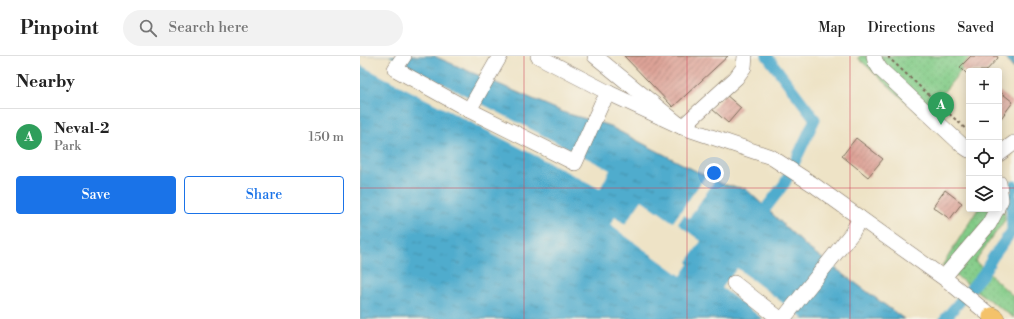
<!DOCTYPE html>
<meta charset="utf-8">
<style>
body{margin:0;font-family:"Libre Bodoni",serif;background:#f2f2f2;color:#222}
.controls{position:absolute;right:12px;top:12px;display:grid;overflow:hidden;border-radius:4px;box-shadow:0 2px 10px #0003}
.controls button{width:36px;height:36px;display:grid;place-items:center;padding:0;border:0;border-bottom:1px solid #e0e0e0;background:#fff;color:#222;font:20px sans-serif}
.you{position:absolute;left:354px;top:117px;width:14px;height:14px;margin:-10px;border:3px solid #fff;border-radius:50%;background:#1a73e8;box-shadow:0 0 0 6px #1a73e833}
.badge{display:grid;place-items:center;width:26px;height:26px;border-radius:50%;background:#1a73e8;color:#fff;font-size:13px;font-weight:700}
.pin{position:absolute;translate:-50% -33px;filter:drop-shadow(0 1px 2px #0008)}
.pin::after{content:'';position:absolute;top:21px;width:14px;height:12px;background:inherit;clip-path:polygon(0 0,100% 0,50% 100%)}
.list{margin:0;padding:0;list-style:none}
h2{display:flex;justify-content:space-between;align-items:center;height:52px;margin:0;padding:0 16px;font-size:17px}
h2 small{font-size:13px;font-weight:400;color:#767676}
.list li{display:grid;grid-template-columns:26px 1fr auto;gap:12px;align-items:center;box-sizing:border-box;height:56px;padding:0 16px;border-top:1px solid #e0e0e0}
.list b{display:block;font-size:15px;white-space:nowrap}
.list p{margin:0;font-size:13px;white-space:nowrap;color:#767676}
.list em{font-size:13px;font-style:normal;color:#767676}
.actions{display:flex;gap:8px;padding:12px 16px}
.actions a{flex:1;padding:9px 0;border:1px solid #1a73e8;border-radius:4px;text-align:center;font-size:14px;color:#1a73e8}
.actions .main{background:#1a73e8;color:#fff}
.icon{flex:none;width:22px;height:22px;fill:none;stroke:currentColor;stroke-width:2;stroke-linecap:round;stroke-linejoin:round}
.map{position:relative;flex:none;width:654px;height:263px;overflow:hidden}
header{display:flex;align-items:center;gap:24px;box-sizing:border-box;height:56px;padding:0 20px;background:#fff;border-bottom:1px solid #e0e0e0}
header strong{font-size:19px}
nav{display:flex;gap:22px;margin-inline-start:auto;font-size:14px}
.search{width:280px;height:36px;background:#f2f2f2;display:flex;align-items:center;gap:10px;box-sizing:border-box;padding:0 14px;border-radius:22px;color:#767676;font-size:15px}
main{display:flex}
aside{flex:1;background:#fff}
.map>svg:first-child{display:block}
.park{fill:url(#park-dots);stroke:#5f7b53}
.water{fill:url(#water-ripples);stroke:#456b76}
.pier{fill:#eee3c6}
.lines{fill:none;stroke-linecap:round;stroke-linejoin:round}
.canal{stroke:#4faccd;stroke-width:11}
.building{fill:url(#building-hatch)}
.minor-casing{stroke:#7a6b59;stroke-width:16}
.major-casing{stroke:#7a6b59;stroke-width:20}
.path{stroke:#7a6b59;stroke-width:2;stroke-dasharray:3 3;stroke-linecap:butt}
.minor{stroke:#fff;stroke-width:15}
.major{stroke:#f4c26a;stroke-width:19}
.grid{fill:none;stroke:#d1495b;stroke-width:1;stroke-opacity:0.55}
</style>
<header>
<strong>Pinpoint</strong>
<div class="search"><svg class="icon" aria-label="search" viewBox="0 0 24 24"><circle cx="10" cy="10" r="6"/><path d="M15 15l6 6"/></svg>Search here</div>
<nav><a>Map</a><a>Directions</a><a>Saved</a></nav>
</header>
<main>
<aside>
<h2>Nearby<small></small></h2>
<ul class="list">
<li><span class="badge" style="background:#2e9e5b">A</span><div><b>Neval-2</b><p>Park</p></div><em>150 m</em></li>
</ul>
<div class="actions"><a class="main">Save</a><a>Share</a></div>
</aside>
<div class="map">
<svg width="654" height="263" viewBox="0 0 654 263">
<defs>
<pattern id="park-dots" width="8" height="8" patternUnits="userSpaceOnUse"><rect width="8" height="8" fill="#83cc88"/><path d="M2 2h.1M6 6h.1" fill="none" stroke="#72af75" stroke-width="1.8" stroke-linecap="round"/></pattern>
<pattern id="water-ripples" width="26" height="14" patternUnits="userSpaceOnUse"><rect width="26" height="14" fill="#4faccd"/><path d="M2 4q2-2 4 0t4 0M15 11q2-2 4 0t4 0" fill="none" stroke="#438ca6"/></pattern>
<pattern id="building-hatch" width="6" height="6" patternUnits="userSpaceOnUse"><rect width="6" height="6" fill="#dda397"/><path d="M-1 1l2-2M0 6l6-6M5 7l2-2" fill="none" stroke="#b4857b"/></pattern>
</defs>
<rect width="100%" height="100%" fill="#f7f3e8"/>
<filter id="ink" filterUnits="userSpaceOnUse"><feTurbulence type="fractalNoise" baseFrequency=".025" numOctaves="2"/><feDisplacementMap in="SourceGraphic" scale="8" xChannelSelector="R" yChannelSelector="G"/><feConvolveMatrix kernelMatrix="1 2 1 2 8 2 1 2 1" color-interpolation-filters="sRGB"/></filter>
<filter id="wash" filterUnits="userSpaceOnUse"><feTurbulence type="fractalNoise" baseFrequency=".012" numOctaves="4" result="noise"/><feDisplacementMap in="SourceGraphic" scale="16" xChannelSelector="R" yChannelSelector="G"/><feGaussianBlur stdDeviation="0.9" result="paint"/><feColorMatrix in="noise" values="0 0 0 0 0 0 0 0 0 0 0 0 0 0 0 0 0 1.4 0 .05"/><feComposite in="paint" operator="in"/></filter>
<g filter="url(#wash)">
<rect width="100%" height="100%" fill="#eee3c6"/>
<g class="park">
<polygon points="500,0 613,0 572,50 609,88 609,102 498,2"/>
<polygon points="639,105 640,106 645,164 615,205 654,241 654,262 582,210 618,153 639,153"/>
</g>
<g class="water">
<polygon points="0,0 74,0 205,57 247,69 361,128 386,133 448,192 544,263 0,263"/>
<polygon points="643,0 654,0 654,13"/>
</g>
<g class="pier">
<polygon points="0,0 29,0 250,114 240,133 0,9"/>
<polygon points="347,118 356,123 329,162 324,159 318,168 341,185 327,206 329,208 321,220 250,169 255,161 265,168 282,144 313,166"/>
<polygon points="377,212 444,263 403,263 362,232"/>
</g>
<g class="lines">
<g class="canal">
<polyline points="396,162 406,152 425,127 455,63 407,0"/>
<polyline points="585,263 623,218 633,201 652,175 651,135 654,130"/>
</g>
</g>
<g id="blocks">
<g class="building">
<polygon points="264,0 368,0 313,51"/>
<polygon points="611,0 637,0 638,2 626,15 609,15 609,20 600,11"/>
<polygon points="639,35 653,46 639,65"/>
<polygon points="365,38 381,52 368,67 352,53"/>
<polygon points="496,82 523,103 508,121 482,100"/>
<polygon points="585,134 602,147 590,163 573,151"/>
</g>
</g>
</g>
<g filter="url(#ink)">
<use href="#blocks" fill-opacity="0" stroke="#7a6b59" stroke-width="1"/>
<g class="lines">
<g class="minor-casing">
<g id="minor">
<polyline points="44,0 35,13 109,54 215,107 241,49 249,37"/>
<polyline points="178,0 249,37 322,71 411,101 454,129 588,225 632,261"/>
<polyline points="235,0 322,71 376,22 384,11 385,0"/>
<polyline points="514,0 515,5 520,13 603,90 609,94"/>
<polyline points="109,54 140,0"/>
<polyline points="639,98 654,87"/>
<polyline points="639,127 641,144 639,148"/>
<polyline points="584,221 629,168 637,153"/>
<polyline points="374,227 420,263"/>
<polyline points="423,263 492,177 500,162"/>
</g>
</g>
<g class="major-casing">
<polyline id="major" points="632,261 635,263"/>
</g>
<polyline class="path" points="529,0 529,2 609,76"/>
<use href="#minor" class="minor"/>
<use href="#major" class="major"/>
</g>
</g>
<path class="grid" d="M164,0v263M327,0v263M490,0v263M0,132h609M639,132h15"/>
</svg>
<div class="controls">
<button>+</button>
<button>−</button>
<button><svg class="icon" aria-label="locate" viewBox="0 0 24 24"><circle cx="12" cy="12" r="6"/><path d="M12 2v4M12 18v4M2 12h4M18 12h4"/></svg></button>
<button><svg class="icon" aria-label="layers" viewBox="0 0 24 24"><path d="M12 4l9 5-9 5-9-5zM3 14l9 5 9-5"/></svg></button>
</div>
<div class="you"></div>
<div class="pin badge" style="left:581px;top:69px;background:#2e9e5b">A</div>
</div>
</main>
